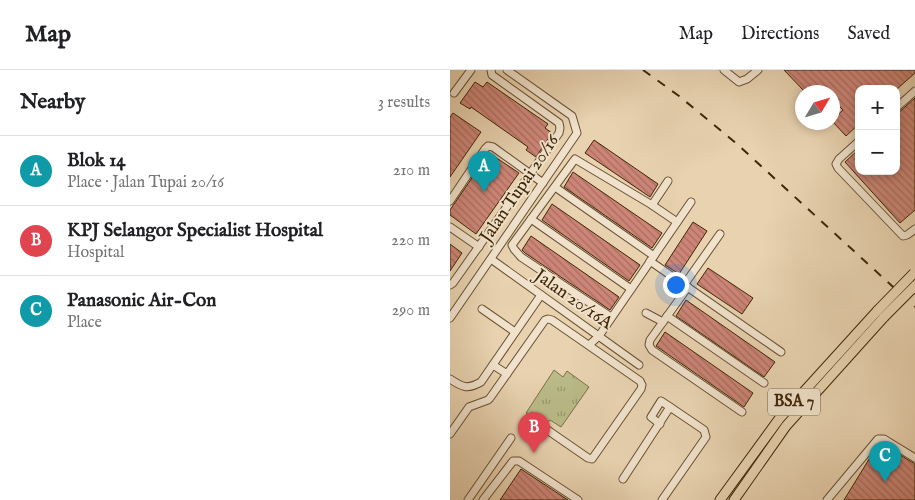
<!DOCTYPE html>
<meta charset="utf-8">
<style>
body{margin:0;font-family:"IM FELL English",serif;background:#f6f6f6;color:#202124}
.controls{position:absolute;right:15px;top:15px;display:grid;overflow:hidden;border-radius:10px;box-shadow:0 2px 8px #0003}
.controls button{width:45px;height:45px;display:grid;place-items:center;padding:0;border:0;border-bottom:1px solid #e0e0e0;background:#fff;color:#202124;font:25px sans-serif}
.compass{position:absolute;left:345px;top:15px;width:45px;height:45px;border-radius:50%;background:#fff;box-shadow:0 2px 8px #0003;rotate:52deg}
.you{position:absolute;left:225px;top:214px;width:18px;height:18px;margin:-12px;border:4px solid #fff;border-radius:50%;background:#1a73e8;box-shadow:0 0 0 8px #1a73e833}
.badge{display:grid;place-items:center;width:32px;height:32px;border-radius:50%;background:#db2777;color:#fff;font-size:16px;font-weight:700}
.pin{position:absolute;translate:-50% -41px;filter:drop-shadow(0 1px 2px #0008)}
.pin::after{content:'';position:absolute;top:26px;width:18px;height:15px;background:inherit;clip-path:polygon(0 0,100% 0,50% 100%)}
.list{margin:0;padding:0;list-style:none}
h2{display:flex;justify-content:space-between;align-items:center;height:65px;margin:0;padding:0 20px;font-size:21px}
h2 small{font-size:16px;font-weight:400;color:#757577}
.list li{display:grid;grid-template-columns:32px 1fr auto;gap:15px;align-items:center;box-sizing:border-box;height:70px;padding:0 20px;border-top:1px solid #e0e0e0}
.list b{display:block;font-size:19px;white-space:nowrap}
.list p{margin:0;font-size:16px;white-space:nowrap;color:#757577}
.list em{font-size:16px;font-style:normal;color:#757577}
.map{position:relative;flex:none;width:465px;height:430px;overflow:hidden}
header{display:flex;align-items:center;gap:30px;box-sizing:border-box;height:70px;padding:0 25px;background:#fff;border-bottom:1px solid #e0e0e0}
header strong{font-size:24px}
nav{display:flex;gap:28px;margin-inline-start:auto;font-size:18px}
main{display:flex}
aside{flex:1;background:#fff}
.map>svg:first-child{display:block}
.park{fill:url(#park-tufts);stroke:#7c7046}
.building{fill:url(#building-back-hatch);stroke:#3f2605}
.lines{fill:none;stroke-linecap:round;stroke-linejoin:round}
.minor-casing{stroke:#695130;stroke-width:9}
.major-casing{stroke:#3f2605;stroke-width:11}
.minor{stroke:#f0e2cc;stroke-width:7}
.major{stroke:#e8d2b0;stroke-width:9}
.rail{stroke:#3f2605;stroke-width:2;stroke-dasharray:9 9;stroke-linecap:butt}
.major-bridge-casing{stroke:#3f2605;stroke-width:11;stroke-linecap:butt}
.major-bridge{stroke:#e8d2b0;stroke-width:9}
.labels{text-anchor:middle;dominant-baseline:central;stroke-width:4;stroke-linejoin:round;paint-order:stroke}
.shield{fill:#f0e2cc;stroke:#745e41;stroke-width:1}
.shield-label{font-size:16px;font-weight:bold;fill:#3f2605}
.street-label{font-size:18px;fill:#3f2605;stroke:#f0e2cc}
</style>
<header>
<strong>Map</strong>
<nav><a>Map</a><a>Directions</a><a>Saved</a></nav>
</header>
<main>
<aside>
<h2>Nearby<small>3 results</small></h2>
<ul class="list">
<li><span class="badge" style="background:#0f9aa8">A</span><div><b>Blok 14</b><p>Place · Jalan Tupai 20/16</p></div><em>210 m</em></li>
<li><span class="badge" style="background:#e0444e">B</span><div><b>KPJ Selangor Specialist Hospital</b><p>Hospital</p></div><em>220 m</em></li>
<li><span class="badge" style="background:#0f9aa8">C</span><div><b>Panasonic Air-Con</b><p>Place</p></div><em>290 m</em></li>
</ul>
</aside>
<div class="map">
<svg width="465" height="430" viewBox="0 0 465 430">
<defs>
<pattern id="park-tufts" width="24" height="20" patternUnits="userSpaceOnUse" patternTransform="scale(1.25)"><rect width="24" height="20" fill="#babb88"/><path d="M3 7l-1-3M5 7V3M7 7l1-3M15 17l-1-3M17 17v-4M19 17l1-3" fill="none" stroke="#99986d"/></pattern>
<pattern id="building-back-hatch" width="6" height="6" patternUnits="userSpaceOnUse" patternTransform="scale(1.25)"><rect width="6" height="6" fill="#cd8577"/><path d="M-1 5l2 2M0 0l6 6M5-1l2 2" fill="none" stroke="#a86d60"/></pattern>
</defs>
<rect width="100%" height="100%" fill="#e8d2b0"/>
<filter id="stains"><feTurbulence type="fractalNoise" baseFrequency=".004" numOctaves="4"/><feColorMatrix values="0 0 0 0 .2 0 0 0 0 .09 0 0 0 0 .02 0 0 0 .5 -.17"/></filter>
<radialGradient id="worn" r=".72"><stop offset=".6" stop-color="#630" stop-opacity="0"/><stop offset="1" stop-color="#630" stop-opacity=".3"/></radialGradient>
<polygon class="park" points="104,300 113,307 117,301 139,317 111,357 100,350 95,356 76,343"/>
<g class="building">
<polygon points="334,0 465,0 465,3 447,19 409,19 409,54 396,66 382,51 382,50 393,40 382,29 382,22 376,22 370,16 363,22 355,22"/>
<polygon points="25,12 33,17 37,12 98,54 95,58 102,63 86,87 76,80 78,77 21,37 20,39 10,33"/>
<polygon points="465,28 465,140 450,153 395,92 409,79 409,101 446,101 446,45"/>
<polygon points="3,43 31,62 0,107 0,47"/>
<polygon points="144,70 208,114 200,127 135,83"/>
<polygon points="39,83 69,103 26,164 0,145 0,140"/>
<polygon points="123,102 212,163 202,178 114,117"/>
<polygon points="102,134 190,195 179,211 92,150"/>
<polygon points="243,152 257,161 229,204 215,195"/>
<polygon points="81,166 169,227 160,240 75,183 72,180"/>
<polygon points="0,174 12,183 0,201"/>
<polygon points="258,198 303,228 292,244 247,214"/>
<polygon points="236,230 325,292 314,307 226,246"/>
<polygon points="215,262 303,323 294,337 206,276"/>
<polygon points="430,374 432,374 465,394 465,430 394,430 421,386"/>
<polygon points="71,399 118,430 50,430"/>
</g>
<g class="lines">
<g class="minor-casing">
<g id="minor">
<polyline points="274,0 289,12 297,9 308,0"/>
<polyline points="4,23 21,0"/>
<polyline points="446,38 465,21"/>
<polyline points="409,71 389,89 386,94 388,98 453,166 457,165 465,159"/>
<polyline points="105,117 204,186"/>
<polyline points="0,131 35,79 38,76 43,77 93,113"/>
<polyline points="202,135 218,111"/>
<polyline points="81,149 181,219"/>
<polyline points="0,157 29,177"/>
<polyline points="41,189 189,295"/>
<polyline points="200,191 331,282"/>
<polyline points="0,215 3,213 109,63 110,58 109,53 42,5 41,0"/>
<polyline points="234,215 270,164"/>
<polyline points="238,217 200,270 199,275 202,280 292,342"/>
<polyline points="32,239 65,262"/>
<polyline points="196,243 213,252"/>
<polyline points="217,246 314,313"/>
<polyline points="161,247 71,187 64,179 62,175 125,89 202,135 227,152"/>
<polyline points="0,248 127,63 122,46 57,0"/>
<polyline points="139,275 149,266 241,132"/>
<polyline points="43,295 57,304"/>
<path d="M0,309c12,8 17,11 31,3l60,-87"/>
<polyline points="210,354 201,347 211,331 220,337"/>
<polyline points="0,364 19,337 38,330 40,328 95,250 98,249 102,250 190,311 192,315 191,319 142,389 138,388 96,359"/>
<polyline points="173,409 220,337 254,360 256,367 212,430"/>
<polyline points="18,430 61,368"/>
<polyline points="33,430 63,391 69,391 128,430"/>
<polyline points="377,430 428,369 434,369 465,388"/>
</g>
</g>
<g class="major-casing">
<g id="major">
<polyline points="270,430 329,349 428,240"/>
<polyline points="284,430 336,356 434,247"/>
</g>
</g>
<use href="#minor" class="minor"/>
<use href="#major" class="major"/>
<polyline class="rail" points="193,0 229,26 287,74 465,237"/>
<g class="major-bridge-casing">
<g id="major-bridge">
<polyline points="428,240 464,203"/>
<polyline points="434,247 465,216"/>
</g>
</g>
<use href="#major-bridge" class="major-bridge"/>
</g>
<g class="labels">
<rect class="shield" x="318" y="318.5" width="52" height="27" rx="4"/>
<g class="shield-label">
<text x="344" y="332">BSA 7</text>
</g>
<g class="street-label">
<text transform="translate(70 119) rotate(-56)">Jalan Tupai 20/16</text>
<text transform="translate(123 230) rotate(35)">Jalan 20/16A</text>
</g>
</g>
<rect width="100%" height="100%" filter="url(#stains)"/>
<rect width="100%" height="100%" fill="url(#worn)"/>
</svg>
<div class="controls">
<button>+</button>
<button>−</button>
</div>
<svg class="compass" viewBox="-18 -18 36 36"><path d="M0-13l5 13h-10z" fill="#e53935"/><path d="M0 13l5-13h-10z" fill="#757577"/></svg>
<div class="you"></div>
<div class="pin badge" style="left:34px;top:122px;background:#0f9aa8">A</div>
<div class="pin badge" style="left:84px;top:383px;background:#e0444e">B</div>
<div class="pin badge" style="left:435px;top:412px;background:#0f9aa8">C</div>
</div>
</main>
